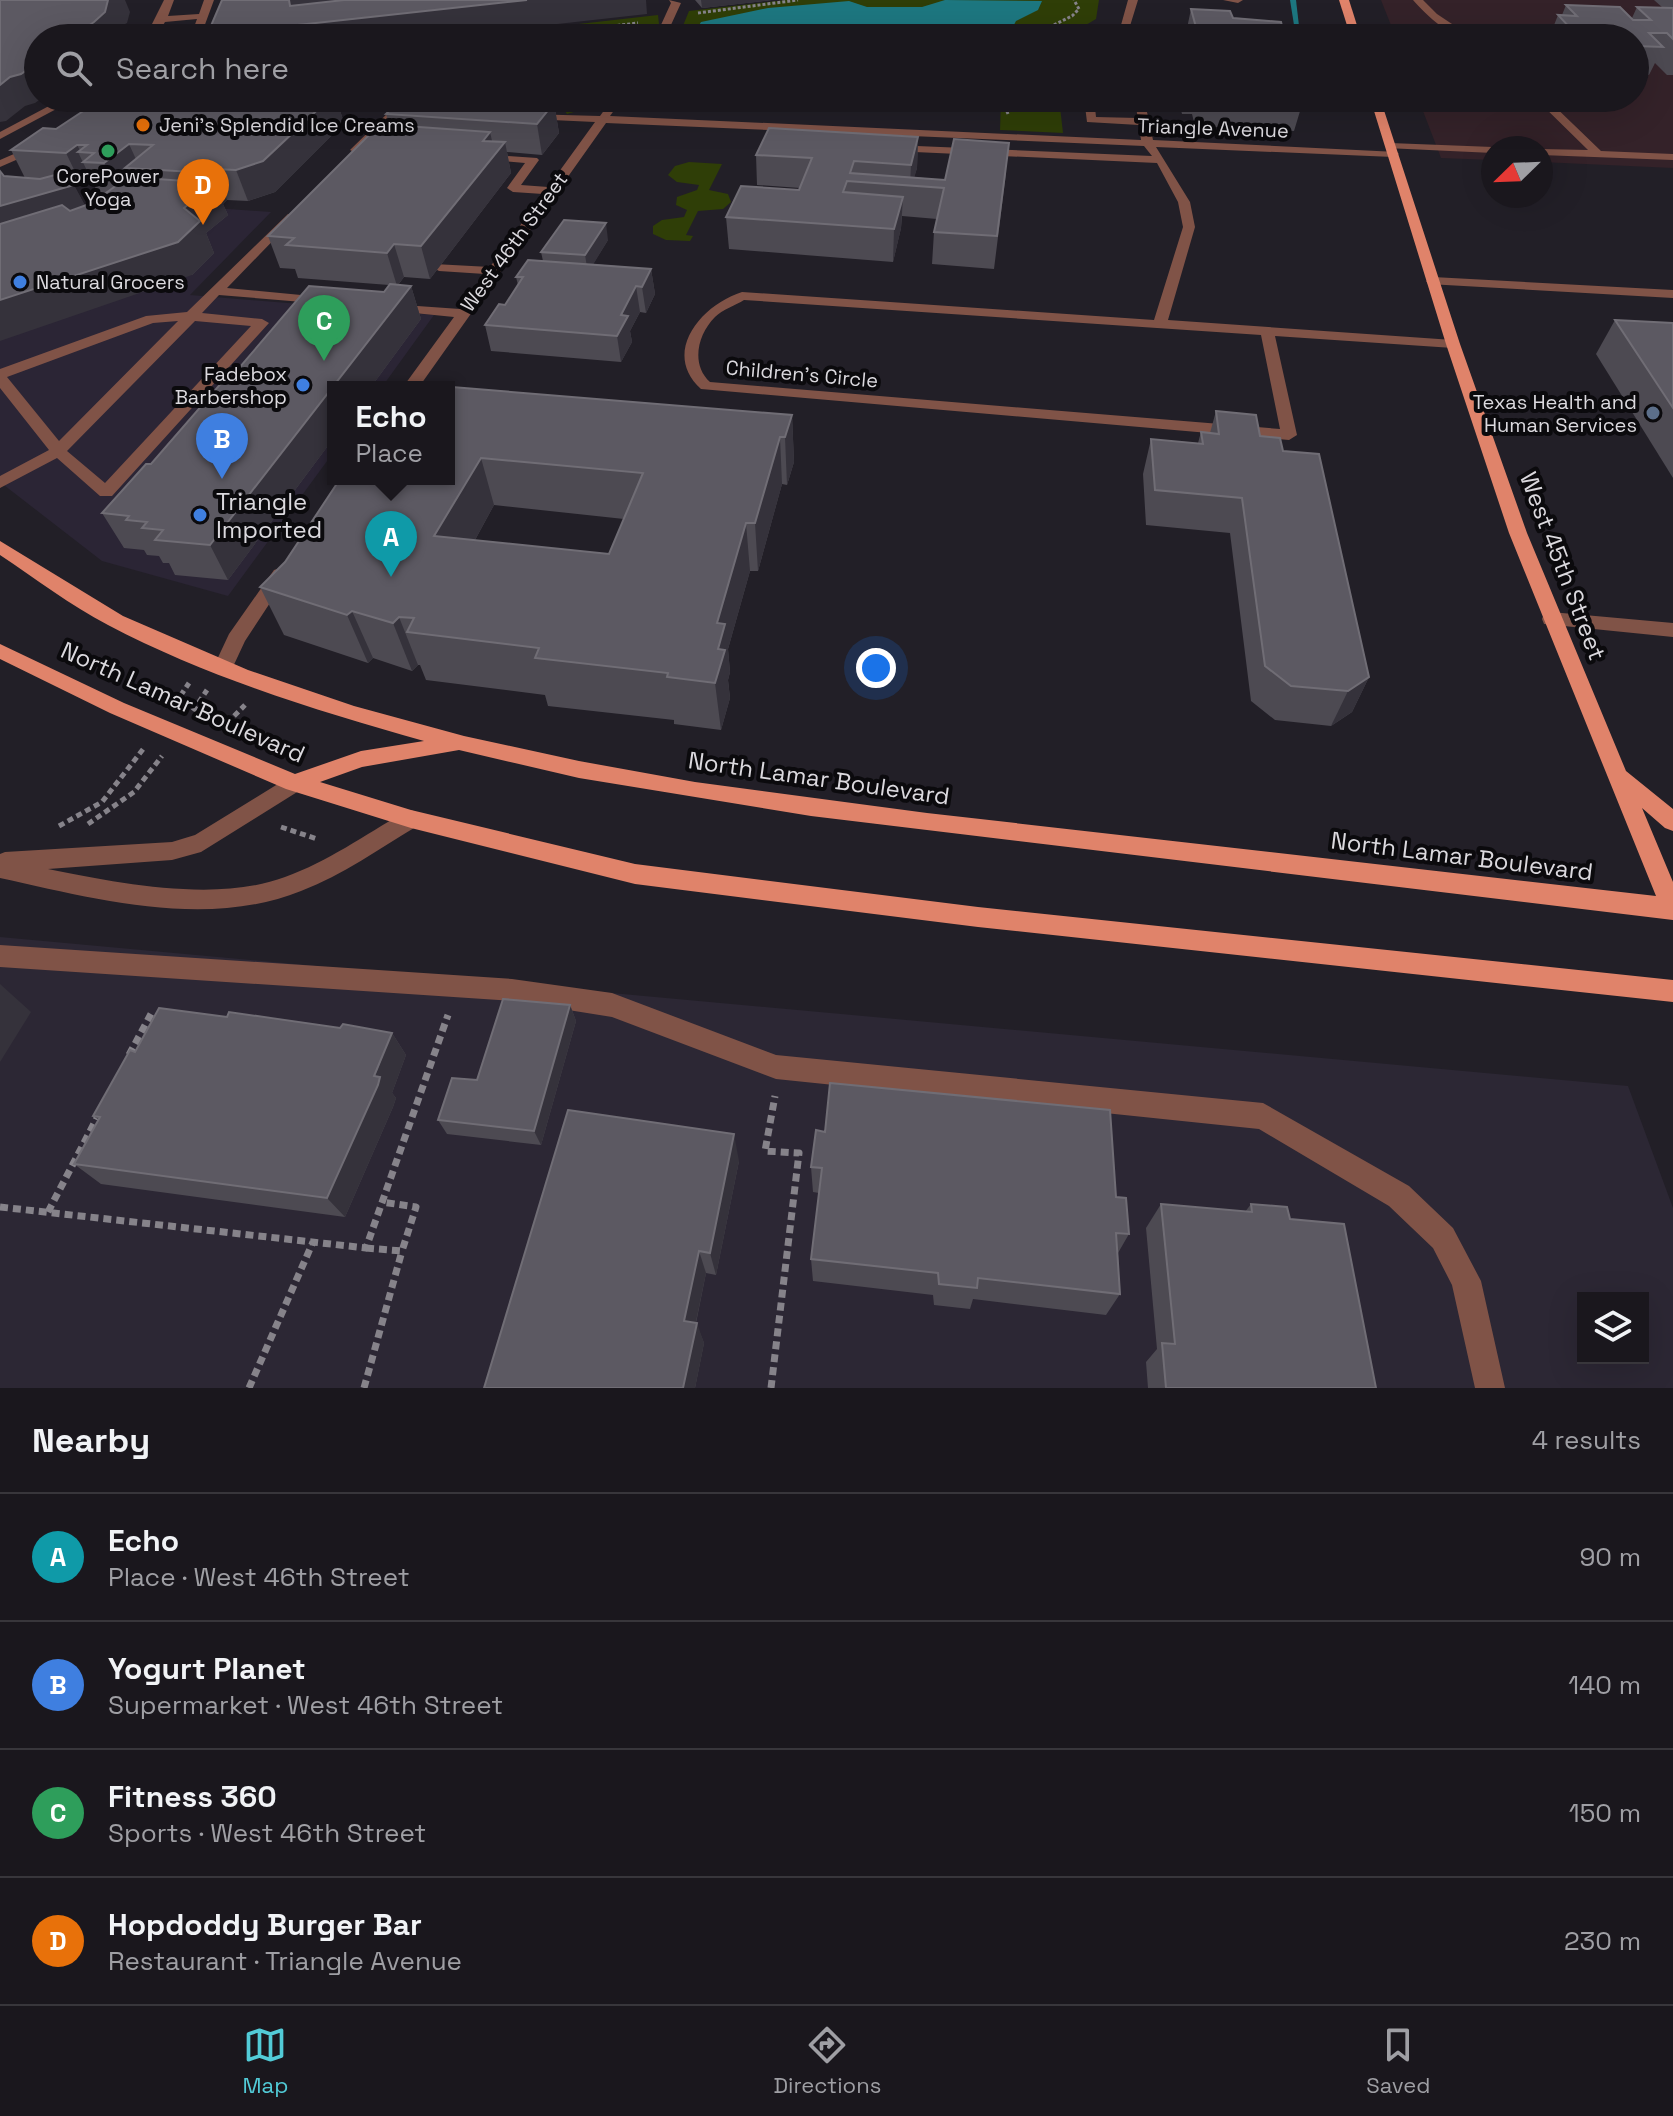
<!DOCTYPE html>
<meta charset="utf-8">
<style>
body{margin:0;font-family:"Space Grotesk",sans-serif;background:#27242a;color:#f1f3f6}
.controls{position:absolute;right:24px;bottom:24px;display:grid;overflow:hidden;border-radius:0px;box-shadow:0 8px 32px #0002}
.controls button{width:72px;height:72px;display:grid;place-items:center;padding:0;border:0;border-bottom:2px solid #38363b;background:#1a171d;color:#f1f3f6;font:40px sans-serif}
.compass{position:absolute;left:1481px;top:136px;width:72px;height:72px;border-radius:50%;background:#1a171d;box-shadow:0 8px 32px #0002;rotate:247deg}
.you{position:absolute;left:876px;top:668px;width:28px;height:28px;margin:-20px;border:6px solid #fff;border-radius:50%;background:#1a73e8;box-shadow:0 0 0 12px #1a73e833}
.badge{display:grid;place-items:center;width:52px;height:52px;border-radius:50%;background:#52cbd7;color:#fff;font-size:26px;font-weight:700}
.pin{position:absolute;translate:-50% -66px;filter:drop-shadow(0 2px 4px #0008)}
.pin::after{content:'';position:absolute;top:42px;width:28px;height:24px;background:inherit;clip-path:polygon(0 0,100% 0,50% 100%)}
.popup{position:absolute;left:327px;top:381px;width:128px;height:104px;box-sizing:border-box;display:grid;place-content:center;border-radius:0px;background:#1a171d;filter:drop-shadow(0 2px 6px #0005);font-size:26px;white-space:nowrap;color:#9f9fa4}
.popup b{font-size:30px;color:#f1f3f6}
.popup::after{content:'';position:absolute;left:50%;top:100%;margin-left:-16px;border:16px solid transparent;border-top-color:#1a171d}
.list{margin:0;padding:0;list-style:none}
h2{display:flex;justify-content:space-between;align-items:center;height:104px;margin:0;padding:0 32px;font-size:34px}
h2 small{font-size:26px;font-weight:400;color:#9f9fa4}
.list li{display:grid;grid-template-columns:52px 1fr auto;gap:24px;align-items:center;box-sizing:border-box;height:128px;padding:0 32px;border-top:2px solid #38363b}
.list b{display:block;font-size:30px;white-space:nowrap}
.list p{margin:0;font-size:26px;white-space:nowrap;color:#9f9fa4}
.list em{font-size:26px;font-style:normal;color:#9f9fa4}
.icon{flex:none;width:44px;height:44px;fill:none;stroke:currentColor;stroke-width:2;stroke-linecap:round;stroke-linejoin:round}
.map{position:relative;flex:none;width:1673px;height:1388px;overflow:hidden}
.search{position:absolute;background:#1a171d;box-shadow:0 8px 32px #0002;left:24px;right:24px;top:24px;height:88px;display:flex;align-items:center;gap:20px;box-sizing:border-box;padding:0 28px;border-radius:44px;color:#9f9fa4;font-size:30px}
.sheet{height:616px;background:#1a171d}
nav{display:flex;justify-content:space-around;align-items:center;box-sizing:border-box;height:112px;border-top:2px solid #38363b;background:#1a171d;font-size:22px;color:#9f9fa4}
nav a{display:grid;justify-items:center;gap:4px}
nav .on{color:#52cbd7}
.map>svg:first-child{display:block}
.commercial{fill:#2b2535}
.built{fill:#2c2734;fill-rule:evenodd}
.medical{fill:#342229}
.green{fill:#2f3e07}
.water{fill:#1d7780}
.lines{fill:none;stroke-linecap:round;stroke-linejoin:round}
.stream{fill:#1d7780;fill-rule:evenodd}
.path-far2{stroke:#86838a;stroke-width:3;stroke-dasharray:3 2;stroke-linecap:butt}
.path-far1{stroke:#86838a;stroke-width:5;stroke-dasharray:6 4;stroke-linecap:butt}
.path{stroke:#86838a;stroke-width:7;stroke-dasharray:8 5;stroke-linecap:butt}
.minor{fill:#805347;fill-rule:evenodd}
.major{fill:#e0836a;fill-rule:evenodd}
.wall{fill:#4d4a52;fill-rule:evenodd}
.shaded-wall{fill:#35323b}
.building{fill:#5c5962;stroke:#706d75;stroke-width:2;fill-rule:evenodd}
.food-dot{fill:#e8710a;stroke:#0b0a0d;stroke-width:3}
.leisure-dot{fill:#2e9e5b;stroke:#0b0a0d;stroke-width:3}
.shop-dot{fill:#3f7fe0;stroke:#0b0a0d;stroke-width:3}
.service-dot{fill:#5c6f8a;stroke:#0b0a0d;stroke-width:3}
.labels{text-anchor:middle;dominant-baseline:central;stroke-width:8;stroke-linejoin:round;paint-order:stroke}
.far-poi-label{font-size:20px;fill:#dbd9de;stroke:#0b0a0d;text-anchor:start}
.far-street-label{font-size:20px;fill:#dbd9de;stroke:#0b0a0d}
.poi-label{font-size:24px;fill:#dbd9de;stroke:#0b0a0d;text-anchor:start}
.street-label{font-size:24px;fill:#dbd9de;stroke:#0b0a0d}
</style>
<div class="map">
<svg width="1673" height="1388" viewBox="0 0 1673 1388">
<rect width="100%" height="100%" fill="#221f27"/>
<polygon class="commercial" points="130,202 271,212 190,295 434,315 382,387 333,387 333,453 228,596 102,561 0,482 0,255"/>
<path class="built" d="M0,937l1628,149 45,122v180h-1673zM1583,1298h60v60h-60z"/>
<polygon class="medical" points="1381,0 1673,0 1673,168 1541,162 1541,148 1493,148 1493,160 1441,158 1418,98 1635,98 1635,38 1396,38"/>
<g class="green">
<polygon points="786,0 1099,0 1096,19 1064,38 678,38 689,11"/>
<polygon points="658,15 659,24 649,38 456,38"/>
<polygon points="365,98 605,98 601,104 567,114 564,110"/>
<polygon points="1001,98 1059,98 1063,133 1000,130"/>
<polygon points="689,162 722,164 709,190 728,194 731,202 723,209 698,211 686,235 693,236 690,241 666,240 653,234 653,226 662,220 684,217 687,210 676,205 677,197 697,190 699,185 677,182 668,175 675,166"/>
</g>
<polygon class="water" points="945,0 1042,1 1038,10 1016,21 1007,38 756,38 716,33 698,27 701,22 768,8 849,1 867,7 922,7"/>
<g class="lines">
<polygon class="stream" points="1290,0 1296,0 1299,26 1294,25"/>
<g class="path-far2">
<polyline points="698,13 798,0"/>
<polyline points="508,38 638,23"/>
<polyline points="1027,38 1072,16 1079,9 1074,0"/>
<polyline points="1008,114 1006,109 1027,98"/>
</g>
<g class="path-far1">
<polyline points="175,704 189,683"/>
<polyline points="193,711 207,690"/>
<polyline points="227,723 245,705"/>
<polyline points="88,824 134,792 162,756"/>
<polyline points="59,826 102,802 144,748"/>
<polyline points="281,827 317,839"/>
</g>
<g class="path">
<polyline points="129,1055 151,1014"/>
<polyline points="0,1207 366,1248 448,1015"/>
<polyline points="48,1212 99,1114"/>
<polyline points="366,1248 402,1251 416,1207 382,1202"/>
<polyline points="249,1388 313,1242"/>
<polyline points="364,1388 402,1251"/>
<polyline points="771,1388 799,1153 765,1151 775,1096"/>
</g>
<g class="minor">
<polygon points="164,0 174,0 168,16 199,14 204,0 214,0 200,38 190,38 197,19 165,22 155,38 145,38"/>
<polygon points="669,0 681,3 665,38 655,38 671,3"/>
<polygon points="1128,0 1138,0 1130,26 1132,38 1122,38 1121,32 1112,38 1100,38 1121,25"/>
<polygon points="1223,0 1243,0 1238,3"/>
<path d="M1413,0h10l14,14 36,24c-23,0 -45,-21 -60,-38z"/>
<polygon points="64,98 77,98 0,139 0,132"/>
<path d="M613,98h10l-13,18 531,24 -2,-15 -52,-3 -3,-24h10l2,19 42,1 -4,-20h10l9,42 244,12 2,2 -6,3 -237,-10 34,55 5,25 -27,93 285,20 7,4 -7,4 -178,-12 22,99 -8,5 -588,-51c-40,-36 0,-84 41,-97l412,28 29,-93 -5,-25 -21,-39 -264,-12 -6,-3 6,-3 259,11 -8,-10 -538,-23 -187,264h-16l51,-70 -60,-6 -7,-4 2,-3 71,5 25,-35 -46,-3 -7,-4 2,-3 56,3 53,-73 -30,-2 -6,-4 18,-25 -43,-4 -4,-1v-4l59,4 2,2 -18,25 27,2 47,-65 -65,-3 -4,-1v-4l74,2zM744,300l517,35 19,94 -570,-47c-19,-17 -13,-47 5,-65 7,-7 21,-12 29,-17z"/>
<polygon points="1535,98 1546,98 1601,151 1673,154 1673,160 1541,155 1541,149 1588,150"/>
<polygon points="310,101 418,106 423,109 418,112 402,111 356,153 350,150 352,148 390,111 314,106 310,105"/>
<polygon points="1390,143 1493,147 1497,148 1493,148 1493,153 1386,148 1386,144"/>
<polygon points="37,144 43,147 41,149 0,167 0,160"/>
<path d="M288,214l4,1v6l-65,67 95,9 7,4 -2,3 -108,-9 -17,18 60,6 7,4 -157,173h-12l-43,-38 -57,30v-12l49,-26 -49,-62v-19l146,-53 41,-4zM178,321l-119,120 -52,-64 146,-54zM195,321l56,5 -146,157 -38,-32z"/>
<polygon points="1433,277 1673,290 1673,298 1428,284 1426,281"/>
<polygon points="280,568 289,574 245,641 231,671 217,671 214,666 229,634 274,570"/>
<polygon points="1551,612 1673,623 1673,637 1544,624 1542,619 1544,614"/>
<path d="M294,774l8,3 3,6 -3,6 -101,63 -29,8 -124,9c70,14 168,34 237,8 42,-15 80,-42 118,-64l8,-3 8,3 3,6 -3,6c-39,23 -76,50 -118,66 -95,38 -205,8 -301,-13v-24l5,-2 167,-10 23,-7z"/>
<polygon points="0,945 512,979 612,993 776,1055 1263,1103 1409,1186 1453,1228 1481,1281 1505,1388 1475,1388 1452,1285 1433,1248 1389,1206 1259,1129 776,1079 612,1017 512,1001 0,967"/>
</g>
<g class="major">
<polygon points="1339,0 1349,0 1361,38 1351,38"/>
<path d="M1370,98h10l80,246 67,189 99,238 47,38v22l-8,-3 -23,-20 31,74v38l-862,-104 -232,-38 -120,-28 -97,17 -42,15 91,28 224,54 343,43 695,73v22l-695,-75 -343,-43 -224,-56 -125,-39 -176,-76 -110,-54v-15l124,59 171,71 66,-23 63,-10c-107,-30 -217,-64 -316,-116 -38,-20 -72,-46 -108,-70v-14l123,75 125,54 106,36 110,30 115,25 116,21 232,31 729,83 -147,-363 -63,-189z"/>
</g>
</g>
<g class="wall">
<polygon points="695,0 772,0 702,8"/>
<polygon points="1654,0 1673,0 1673,75 1667,75 1655,63 1649,75 1635,74 1635,38 1549,38 1558,15 1562,15 1566,5 1632,18 1637,7 1663,8"/>
<polygon points="1191,9 1233,18 1282,26 1292,38 1185,38"/>
<path d="M103,98h233l8,25 -69,69 -27,9 -21,-1 -4,4 5,11 -22,18 8,20 -22,22 -188,-99 21,2 -14,-28 45,-21zM90,177l8,16h8l-14,10 -7,3 -12,-22h8z"/>
<polygon points="707,98 988,98 987,109"/>
<polygon points="1178,98 1304,98 1294,131 1195,126 1192,114 1182,114"/>
<polygon points="554,103 559,133 542,155 507,152 511,173 430,279 404,277 398,285 411,286 421,319 371,387 333,387 333,439 228,580 175,575 169,563 163,563 159,556 147,555 144,550 124,548 102,513 151,464 240,367 384,292 389,285 298,278 295,269 280,268 268,236 392,134 386,114"/>
<polygon points="918,137 917,168 914,177 945,180 1006,173 994,269 932,264 934,232 937,219 902,216 901,228 893,262 729,249 726,217 799,190 800,188 757,185 756,155"/>
<polygon points="608,240 593,264 651,269 655,294 646,313 640,312 630,331 632,342 621,362 491,351 485,325 505,305 518,285 516,277 543,261 541,252"/>
<polygon points="1615,320 1673,323 1673,478 1596,354"/>
<path d="M449,387l343,28 2,47 -7,23 -5,-1 -24,87h-8l-22,78 2,23 -2,8 2,18 -9,32 -47,-6v-4l-126,-14 -3,-11 -119,-15 -6,-15h-2l-6,6 -39,-13 -5,5 -84,-28 -24,-48 25,-25zM494,505l130,14 -15,35 -134,-14z"/>
<polygon points="1216,411 1283,451 1369,677 1352,712 1331,726 1275,720 1251,701 1230,533 1146,525 1143,474 1151,439 1198,443 1201,432 1210,433"/>
<polygon points="570,1005 576,1021 541,1145 447,1134 438,1120 477,1080"/>
<polygon points="227,1017 392,1033 406,1055 392,1093 396,1098 393,1107 345,1217 101,1184 74,1164 99,1120 93,1116 135,1052"/>
<polygon points="739,1161 716,1275 706,1273 696,1323 704,1343 695,1388 484,1388"/>
<polygon points="811,1167 1116,1197 1129,1234 1118,1253 1120,1294 1106,1315 973,1299 970,1309 934,1305 933,1295 813,1281 811,1259 819,1193 813,1192"/>
<polygon points="1161,1204 1245,1212 1251,1204 1290,1219 1376,1388 1148,1388 1146,1362 1157,1349 1146,1228"/>
</g>
<g class="shaded-wall">
<polygon points="108,0 125,0 130,12 127,23 119,27 117,38 71,38"/>
<polygon points="289,0 646,0 647,14 433,38 208,38 207,35 290,6"/>
<polygon points="701,0 772,0 702,8"/>
<polygon points="38,62 38,98 42,98 35,103 25,106 6,121 0,122 0,85 10,77"/>
<polygon points="330,98 336,98 344,123 275,192 248,201 236,170"/>
<polygon points="554,103 559,133 542,155 537,124"/>
<polygon points="490,132 495,154 505,142 511,173 430,279 421,246 483,141"/>
<polygon points="918,137 917,168 912,186 910,185 911,165"/>
<polygon points="129,144 140,168 125,168 132,183 119,194 104,163"/>
<polygon points="77,145 81,152 78,152 90,177 81,184 66,153"/>
<polygon points="215,169 227,200 223,204 228,215 206,233 214,253 192,275 0,341 0,300 184,208 215,184 210,173"/>
<polygon points="74,185 87,209 0,234 0,206"/>
<polygon points="903,197 901,228 893,262 894,229"/>
<polygon points="606,223 608,240 588,273 585,255"/>
<polygon points="394,244 404,277 397,286 387,253"/>
<polygon points="651,269 655,294 646,313 642,287"/>
<polygon points="411,286 421,319 371,387 333,387 333,439 228,580 210,545"/>
<polygon points="636,286 640,312 630,331 632,342 621,362 617,336 621,315"/>
<polygon points="792,415 794,462 787,485 785,437"/>
<polygon points="780,437 782,484 758,571 755,523"/>
<polygon points="481,458 494,505 451,584 434,536"/>
<polygon points="746,523 750,571 728,649 730,672 728,680 730,698 721,730 715,683 717,623"/>
<polygon points="352,611 373,658 368,663 347,615"/>
<polygon points="399,617 418,665 412,671 393,623"/>
<polygon points="1369,677 1352,712 1331,726 1348,691"/>
<polygon points="0,984 31,1012 0,1062"/>
<polygon points="570,1005 576,1021 541,1145 534,1131"/>
<polygon points="392,1033 406,1055 392,1093 396,1098 393,1107 345,1217 327,1198"/>
<polygon points="734,1134 739,1161 716,1275 710,1253"/>
<polygon points="699,1251 706,1273 692,1341 684,1321"/>
<polygon points="697,1323 704,1343 695,1388 683,1388"/>
</g>
<g class="building">
<polygon points="0,0 108,0 105,12 94,22 71,38 38,38 38,62 21,74 10,77 0,85"/>
<polygon points="222,0 289,0 290,6 344,0 527,0 207,35"/>
<polygon points="1566,5 1620,7 1633,20 1651,20 1637,7 1673,8 1673,39 1667,33 1649,33 1663,47 1635,46 1635,38 1599,38 1593,31 1572,30 1558,15 1577,16"/>
<polygon points="1191,9 1230,11 1233,18 1281,22 1282,26 1286,26 1292,38 1199,38"/>
<polygon points="673,26 728,28 723,38 667,38"/>
<polygon points="801,29 864,31 862,38 798,38"/>
<polygon points="935,35 990,37 990,38 935,38"/>
<polygon points="103,98 330,98 263,161 236,170 215,169 210,173 125,168 153,145 129,144 104,163 83,162 94,153 78,152 87,145 77,145 66,153 11,150 43,128 56,129"/>
<polygon points="403,98 475,98 554,103 537,124 386,114"/>
<polygon points="405,126 490,132 483,141 505,142 421,246 394,244 387,253 286,245 294,238 268,236 372,132 398,134"/>
<polygon points="769,128 918,137 911,165 854,161 850,173 945,180 954,139 1009,143 997,236 934,232 944,188 847,181 843,192 903,197 894,229 726,217 741,186 799,190 812,158 756,155"/>
<polygon points="0,171 4,176 40,179 62,173 74,185 0,206"/>
<polygon points="128,177 215,183 184,208 200,221 178,242 0,300 0,224 62,205 70,211 92,203"/>
<polygon points="564,220 606,223 585,255 541,252"/>
<polygon points="528,260 651,269 642,287 636,286 621,315 628,316 617,336 485,325 499,304 505,305 523,277 516,277"/>
<polygon points="390,284 411,286 210,545 155,540 163,530 142,528 147,522 126,520 129,516 102,513 146,464 151,464 236,366 240,367 309,286 384,292"/>
<polygon points="1615,320 1673,323 1673,408"/>
<path d="M403,383l389,32 -7,22h-5l-25,86h-9l-29,100 8,1 -7,25 7,1 -10,33 -48,-6 1,-4 -133,-15 4,-10 -132,-16 7,-14 -15,-1 -6,6 -41,-12 -5,4 -87,-28 25,-25 55,-83h109v-92h-48zM481,458l162,15 -34,81 -175,-18z"/>
<polygon points="1216,411 1256,415 1260,436 1280,438 1283,451 1319,454 1369,677 1348,691 1291,686 1265,666 1242,498 1155,490 1151,439 1203,444 1201,432 1219,434"/>
<polygon points="503,999 570,1005 534,1131 438,1120 452,1078 477,1080"/>
<polygon points="159,1008 227,1017 229,1012 340,1028 343,1024 392,1033 374,1076 380,1077 378,1085 327,1198 74,1164 100,1117 93,1116 130,1050 135,1052"/>
<polygon points="830,1083 1110,1110 1116,1197 1126,1198 1129,1234 1116,1233 1120,1294 978,1278 977,1288 939,1284 938,1273 811,1259 822,1168 811,1167 816,1130 825,1132"/>
<polygon points="568,1110 734,1134 710,1253 699,1251 684,1321 697,1323 683,1388 484,1388"/>
<polygon points="1161,1204 1252,1212 1251,1204 1287,1207 1290,1219 1344,1224 1376,1388 1166,1388 1162,1343 1175,1344"/>
</g>
<circle class="food-dot" cx="143" cy="125" r="8"/>
<circle class="leisure-dot" cx="108" cy="151" r="8"/>
<g class="shop-dot">
<circle cx="20" cy="282" r="8"/>
<circle cx="303" cy="385" r="8"/>
<circle cx="200" cy="515" r="8"/>
</g>
<circle class="service-dot" cx="1653" cy="413" r="8"/>
<g class="labels">
<g class="far-poi-label">
<text x="159" y="125">Jeni's Splendid Ice Creams</text>
<text x="108" y="176" text-anchor="middle">CorePower<tspan x="108" dy="23">Yoga</tspan></text>
<text x="36" y="282">Natural Grocers</text>
<text x="287" y="374" text-anchor="end">Fadebox<tspan x="287" dy="23">Barbershop</tspan></text>
<text x="1637" y="402" text-anchor="end">Texas Health and<tspan x="1637" dy="23">Human Services</tspan></text>
</g>
<g class="far-street-label">
<text transform="translate(1213 128) rotate(2)">Triangle Avenue</text>
<text transform="translate(514 242) rotate(-54)">West 46th Street</text>
<text transform="translate(802 374) rotate(5)">Children's Circle</text>
</g>
<g class="poi-label">
<text x="216" y="501">Triangle<tspan x="216" dy="28">Imported</tspan></text>
</g>
<g class="street-label">
<text transform="translate(1563 566) rotate(69)">West 45th Street</text>
<text transform="translate(183 702) rotate(24)">North Lamar Boulevard</text>
<text transform="translate(819 778) rotate(8)">North Lamar Boulevard</text>
<text transform="translate(1462 856) rotate(7)">North Lamar Boulevard</text>
</g>
</g>
</svg>
<div class="controls">
<button><svg class="icon" aria-label="layers" viewBox="0 0 24 24"><path d="M12 4l9 5-9 5-9-5zM3 14l9 5 9-5"/></svg></button>
</div>
<svg class="compass" viewBox="-18 -18 36 36"><path d="M0-13l5 13h-10z" fill="#e53935"/><path d="M0 13l5-13h-10z" fill="#9f9fa4"/></svg>
<div class="you"></div>
<div class="pin badge" style="left:391px;top:577px;background:#0f9aa8">A</div>
<div class="popup"><b>Echo</b>Place</div>
<div class="pin badge" style="left:222px;top:479px;background:#3f7fe0">B</div>
<div class="pin badge" style="left:324px;top:361px;background:#2e9e5b">C</div>
<div class="pin badge" style="left:203px;top:225px;background:#e8710a">D</div>
<div class="search"><svg class="icon" aria-label="search" viewBox="0 0 24 24"><circle cx="10" cy="10" r="6"/><path d="M15 15l6 6"/></svg>Search here</div>
</div>
<section class="sheet">
<h2>Nearby<small>4 results</small></h2>
<ul class="list">
<li><span class="badge" style="background:#0f9aa8">A</span><div><b>Echo</b><p>Place · West 46th Street</p></div><em>90 m</em></li>
<li><span class="badge" style="background:#3f7fe0">B</span><div><b>Yogurt Planet</b><p>Supermarket · West 46th Street</p></div><em>140 m</em></li>
<li><span class="badge" style="background:#2e9e5b">C</span><div><b>Fitness 360</b><p>Sports · West 46th Street</p></div><em>150 m</em></li>
<li><span class="badge" style="background:#e8710a">D</span><div><b>Hopdoddy Burger Bar</b><p>Restaurant · Triangle Avenue</p></div><em>230 m</em></li>
</ul>
</section>
<nav>
<a class="on"><svg class="icon" aria-label="map" viewBox="0 0 24 24"><path d="M3 6l6-2 6 2 6-2v14l-6 2-6-2-6 2zM9 4v14M15 6v14"/></svg>Map</a>
<a><svg class="icon" aria-label="directions" viewBox="0 0 24 24"><path d="M12 3l9 9-9 9-9-9zM9 14v-3h6M13 9l2 2-2 2"/></svg>Directions</a>
<a><svg class="icon" aria-label="saved" viewBox="0 0 24 24"><path d="M7 4h10v16l-5-4-5 4z"/></svg>Saved</a>
</nav>
